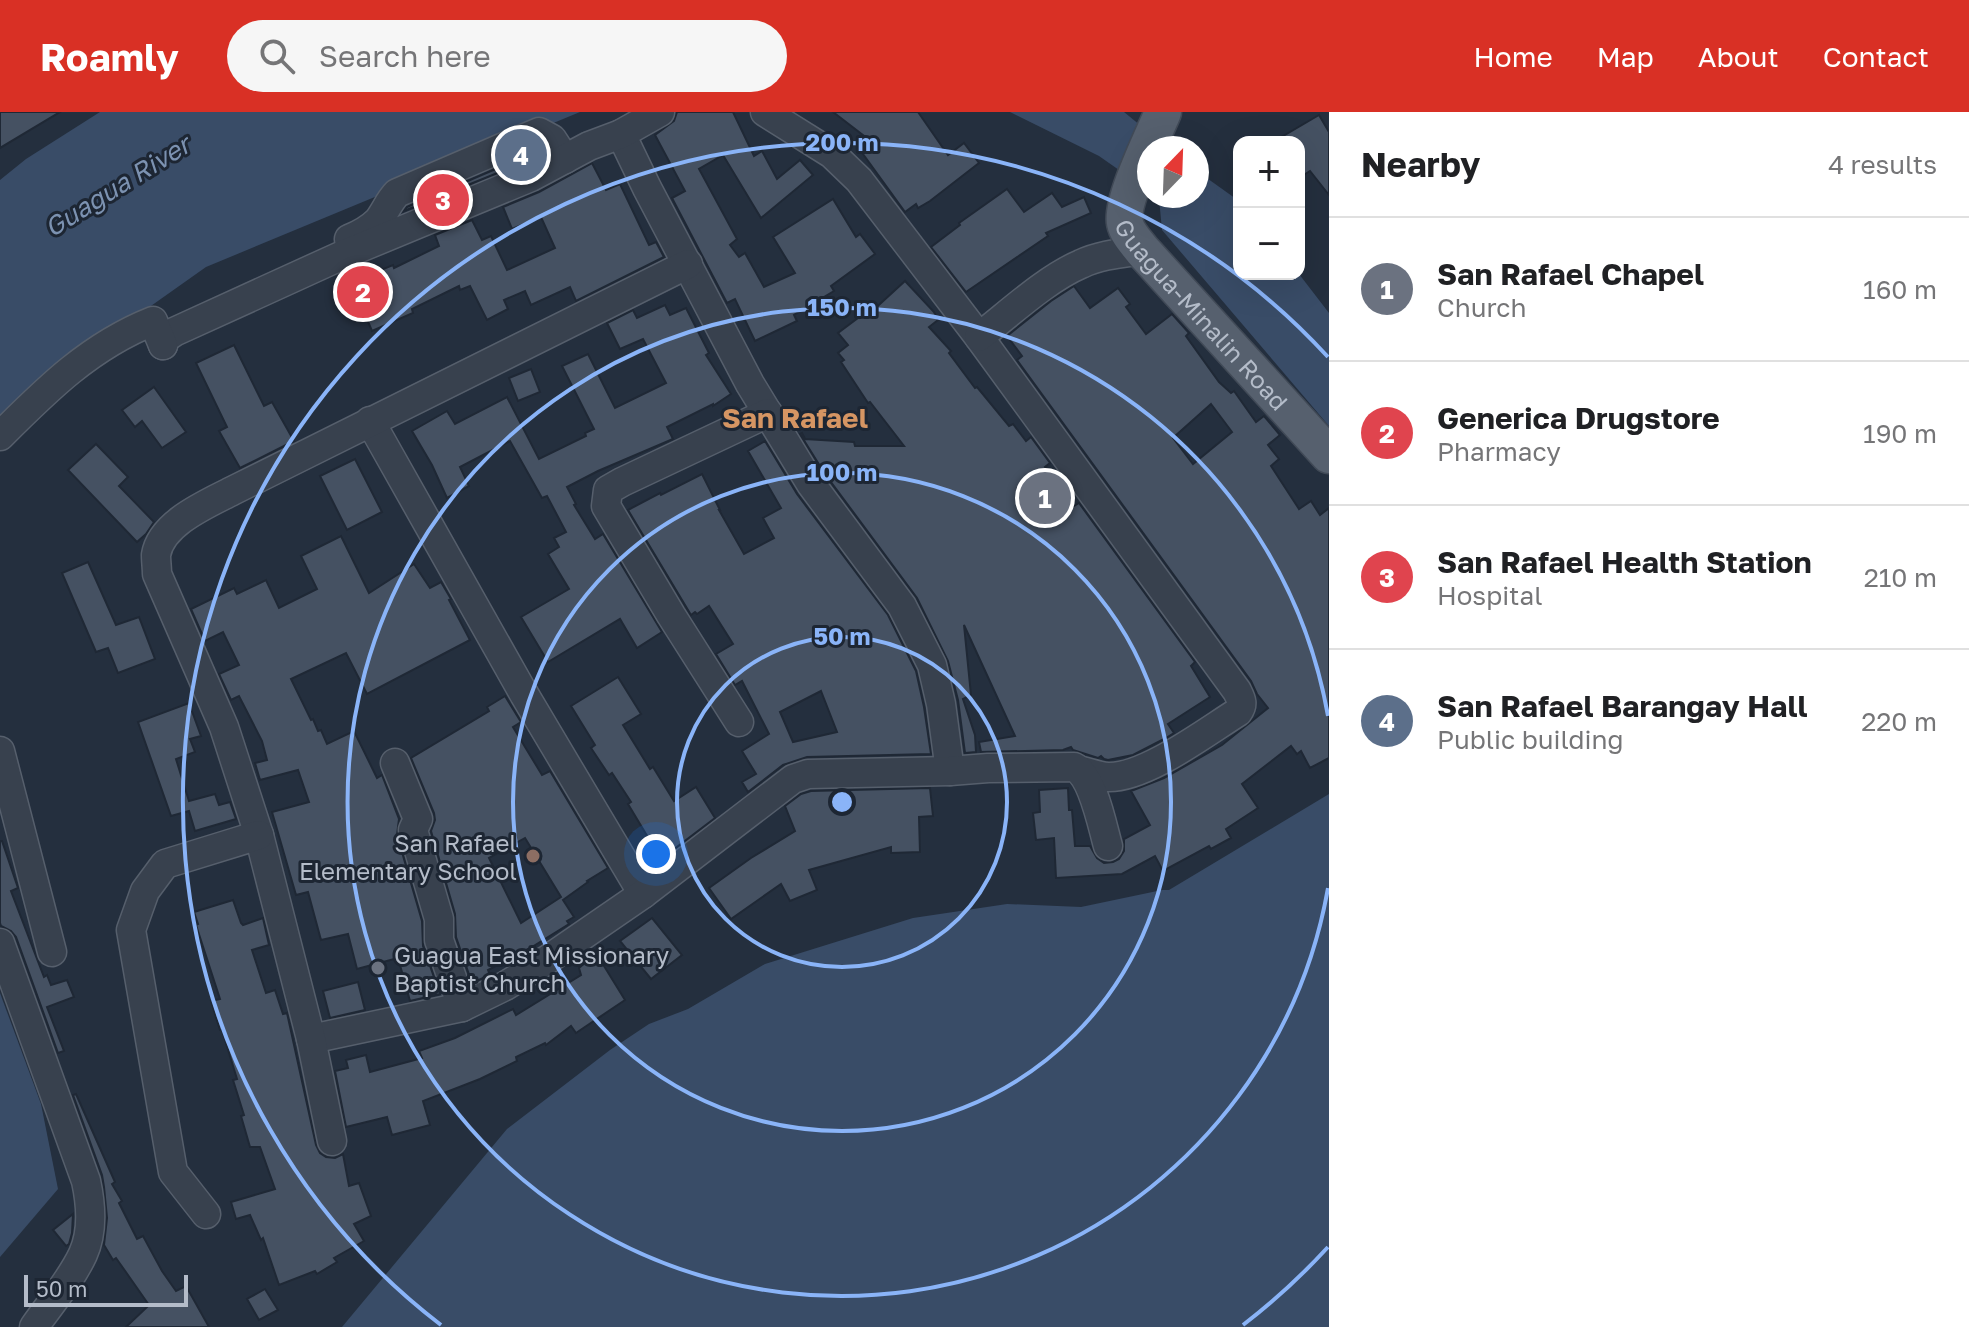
<!DOCTYPE html>
<meta charset="utf-8">
<style>
body{margin:0;font-family:"Golos Text",sans-serif;background:#f6f6f6;color:#202124}
.controls{position:absolute;right:24px;top:24px;display:grid;overflow:hidden;border-radius:16px;box-shadow:0 8px 32px #0002}
.controls button{width:72px;height:72px;display:grid;place-items:center;padding:0;border:0;border-bottom:2px solid #e0e0e0;background:#fff;color:#202124;font:40px sans-serif}
.compass{position:absolute;left:1137px;top:24px;width:72px;height:72px;border-radius:50%;background:#fff;box-shadow:0 8px 32px #0002;rotate:23deg}
.scale{position:absolute;left:24px;bottom:20px;width:164px;box-sizing:border-box;padding-left:8px;border:4px solid #b4bcc9;border-top:0;font-size:22px;line-height:28px;white-space:nowrap;color:#b4bcc9;-webkit-text-stroke:6px #1d2633;paint-order:stroke}
.you{position:absolute;left:656px;top:742px;width:28px;height:28px;margin:-20px;border:6px solid #fff;border-radius:50%;background:#1a73e8;box-shadow:0 0 0 12px #1a73e833}
.badge{display:grid;place-items:center;width:52px;height:52px;border-radius:50%;background:#d93025;color:#fff;font-size:26px;font-weight:700}
.pin{position:absolute;translate:-50% -50%;border:4px solid #fff;box-shadow:0 2px 8px #0006}
.list{margin:0;padding:0;list-style:none}
h2{display:flex;justify-content:space-between;align-items:center;height:104px;margin:0;padding:0 32px;font-size:34px}
h2 small{font-size:26px;font-weight:400;color:#757577}
.list li{display:grid;grid-template-columns:52px 1fr auto;gap:24px;align-items:center;box-sizing:border-box;height:144px;padding:0 32px;border-top:2px solid #e0e0e0}
.list b{display:block;font-size:30px;white-space:nowrap}
.list p{margin:0;font-size:26px;white-space:nowrap;color:#757577}
.list em{font-size:26px;font-style:normal;color:#757577}
.icon{flex:none;width:44px;height:44px;fill:none;stroke:currentColor;stroke-width:2;stroke-linecap:round;stroke-linejoin:round}
.map{position:relative;flex:none;width:1329px;height:1215px;overflow:hidden}
header{display:flex;align-items:center;gap:48px;box-sizing:border-box;height:112px;padding:0 40px;background:#d93025;color:#fff}
header strong{font-size:38px}
nav{display:flex;gap:44px;margin-inline-start:auto;font-size:28px}
.search{width:560px;height:72px;background:#f6f6f6;display:flex;align-items:center;gap:20px;box-sizing:border-box;padding:0 28px;border-radius:44px;color:#757577;font-size:30px}
main{display:flex}
aside{flex:1;background:#fff}
.map>svg:first-child{display:block}
.water{fill:#394c67}
.building{fill:#455162;stroke:#1f2835;stroke-width:2;fill-rule:evenodd}
.lines{fill:none;stroke-linecap:round;stroke-linejoin:round}
.minor-casing{stroke:#565f6c;stroke-width:31}
.major-casing{stroke:#414a57;stroke-width:39}
.minor{stroke:#38414e;stroke-width:28}
.major{stroke:#56606e;stroke-width:36}
.ring{fill:none;stroke:#8ab4f8;stroke-width:4}
.education-dot{fill:#8d6e63;stroke:#1d2633;stroke-width:3}
.worship-dot{fill:#6b7280;stroke:#1d2633;stroke-width:3}
.labels{text-anchor:middle;dominant-baseline:central;stroke-width:6;stroke-linejoin:round;paint-order:stroke}
.street-label{font-size:24px;fill:#b4bcc9;stroke:#1d2633}
.poi-label{font-size:24px;fill:#b4bcc9;stroke:#1d2633;text-anchor:end}
.water-label{font-size:26px;font-style:italic;fill:#7c92b1;stroke:#1d2633}
.quarter-label{font-size:28px;font-weight:bold;fill:#d59563;stroke:#1d2633}
.centre{fill:#8ab4f8;stroke:#1d2633;stroke-width:4}
.ring-label{font-size:24px;text-anchor:middle;font-weight:bold;fill:#8ab4f8;stroke:#1d2633;stroke-width:6;stroke-linejoin:round;paint-order:stroke}
</style>
<header>
<strong>Roamly</strong>
<div class="search"><svg class="icon" aria-label="search" viewBox="0 0 24 24"><circle cx="10" cy="10" r="6"/><path d="M15 15l6 6"/></svg>Search here</div>
<nav><a>Home</a><a>Map</a><a>About</a><a>Contact</a></nav>
</header>
<main>
<div class="map">
<svg width="1329" height="1215" viewBox="0 0 1329 1215">
<rect width="100%" height="100%" fill="#242f3e"/>
<g class="water">
<polygon points="100,0 580,0 206,155 18,288 0,311 0,68 26,47"/>
<polygon points="1010,0 1124,0 1168,36 1149,36 1149,79 1099,44"/>
<polygon points="1197,59 1239,89 1239,162 1299,162 1329,201 1329,314 1162,118 1159,86 1156,84 1197,84"/>
<polygon points="1329,682 1329,1215 342,1215 507,1017 610,938 649,912 688,897 765,852 913,806 1007,792 1081,795 1162,778 1169,778"/>
<polygon points="0,881 41,992 58,1077 0,1145"/>
</g>
<g class="building">
<polygon points="0,0 60,0 0,36"/>
<polygon points="677,0 733,0 754,44 762,39 777,67 800,48 813,63 761,106 723,43 699,57 737,127 730,133 739,145 745,141 764,175 795,161 773,125 833,87 856,125 860,122 875,142 831,174 834,179 794,203 797,209 755,229 735,187 727,191 672,86 685,79 655,23 674,9"/>
<polygon points="833,0 918,0 948,43 964,31 979,51 930,89 918,96 916,92 905,100 863,42 877,34"/>
<polygon points="1319,3 1329,20 1329,83 1310,59 1299,66 1299,30 1273,30"/>
<polygon points="538,39 540,41 524,50 404,99 407,95"/>
<polygon points="592,51 606,78 620,72 649,133 656,130 664,145 576,189 570,175 531,193 525,179 504,188 508,197 487,208 470,174 460,178 459,174 412,197 413,201 372,219 351,170 393,153 394,156 439,134 435,123 472,108 482,128 491,124 507,158 555,136 541,105 512,117 503,95 539,80"/>
<polygon points="1007,77 1024,100 1052,81 1062,95 1084,85 1091,101 1046,121 1048,124 966,180 931,135 960,113 959,111"/>
<polygon points="905,169 934,200 938,208 929,215 951,239 949,241 975,276 977,275 1009,314 1013,312 1026,329 1031,325 1050,351 1045,355 1074,394 1079,391 1195,550 1191,554 1210,585 1168,612 1174,621 1166,626 1133,643 1108,648 1104,647 1101,644 1098,646 1073,638 1071,635 1063,638 981,640 979,630 1015,624 964,513 971,583 963,587 975,623 976,640 965,641 958,588 948,549 917,486 825,362 800,322 802,321 805,327 854,330 855,334 904,334 870,290 868,291 841,250 844,248 838,241 848,233 838,221 866,200 868,203"/>
<path d="M1074,174l16,22 28,-20 12,16 -4,3 20,27 26,-20 17,19 -3,3 33,46 12,11 3,-2 22,31 8,-6 16,19 -12,10 11,14 -8,7 28,43 12,-8 9,14 9,-7v250l-19,10 -9,-17 -4,3 -6,-8 -49,38 16,24 -32,21 5,9 -20,11 -2,-3 -46,25 -8,-15 -33,18 -66,4 -2,-40 -18,2 -3,-27 7,-1 -1,-22 29,-2 1,22h3l3,36h15l7,12 7,5 9,-1 6,-3 5,-8v-12l26,-14 -19,-34 33,-13 58,-33 46,-37 -11,-14 -6,-13 -234,-321 5,-4 -15,-20 44,-35zM1211,292l21,28 -39,32 -20,-26z"/>
<polygon points="665,193 670,203 686,196 709,241 706,243 731,282 713,294 713,292 667,315 673,327 598,359 567,375 576,392 574,393 595,427 603,422 662,520 637,536 620,507 548,550 521,505 569,477 548,442 559,435 554,426 566,420 547,384 542,386 510,329 460,355 469,374 447,386 432,353 412,319 447,299 455,312 507,285 539,347 586,324 585,321 594,317 562,254 588,242 615,296 666,271 643,227 620,237 607,211 633,198 637,206"/>
<polygon points="234,233 264,294 272,290 294,329 240,356 219,319 227,315 196,251"/>
<polygon points="531,257 540,280 518,289 509,266"/>
<polygon points="154,275 186,320 162,336 142,309 135,315 122,298"/>
<path d="M765,329l32,53 91,121 28,56 8,36 7,47 -124,3 -24,8 -35,27 -6,-10 14,-8 -14,-23 27,-17 -27,-53 -7,4 -19,-31 17,-10 -24,-38 -12,8 -2,-2 -4,3 -63,-105 32,-17 1,2 41,-21 18,36h-1l25,44 30,-16 -11,-20 18,-10 -33,-57zM821,579l16,41 -44,10 -13,-30z"/>
<polygon points="96,332 128,365 119,374 154,410 146,422 137,430 68,358"/>
<polygon points="355,347 382,400 347,418 320,364"/>
<polygon points="341,424 369,481 414,452 430,476 441,470 451,487 449,488 470,528 367,582 346,541 291,567 311,608 313,607 318,619 321,618 327,632 354,619 377,666 382,663 399,707 397,723 422,809 423,834 440,882 410,889 398,846 357,857 348,822 321,828 308,780 296,783 272,700 309,690 298,658 260,668 255,651 267,648 262,629 239,584 231,588 219,562 239,553 223,520 205,529 191,497 234,476 237,482 266,468 279,496 317,477 301,444"/>
<polygon points="88,450 116,513 139,505 155,547 118,561 108,536 96,540 62,461"/>
<polygon points="618,565 641,602 623,613 650,657 653,655 674,689 696,675 715,706 661,747 628,692 631,690 612,661 609,663 591,636 595,633 571,594"/>
<path d="M505,584l16,26 -8,5 29,48 8,-4 58,97 -21,13 1,1 -25,18 11,17 -7,4 2,3 -37,23 -44,23 2,5 -18,8 -16,-46 -1,-23 -24,-83 4,-11 -1,-7 -23,-55 78,-47 -2,-4zM525,726l36,59 -40,26 -32,-65z"/>
<polygon points="189,591 201,624 190,627 195,640 176,647 189,689 215,682 219,693 230,690 236,707 195,719 189,699 171,704 138,610"/>
<polygon points="930,676 933,704 919,705 920,740 891,741 891,735 809,758 817,778 790,789 781,772 731,807 709,776 751,746 795,719 785,694 801,682 811,679"/>
<polygon points="0,729 2,729 18,776 11,779 44,865 47,863 51,873 67,868 74,885 47,895 64,939 58,941 16,825 11,819 1,814 0,811"/>
<polygon points="233,788 241,811 243,813 263,806 269,833 252,838 266,881 275,878 283,902 287,901 316,1033 320,1041 326,1045 335,1046 343,1042 349,1074 359,1071 371,1104 354,1112 364,1129 334,1146 337,1150 317,1162 315,1159 279,1173 263,1126 261,1128 250,1103 236,1107 231,1090 275,1077 260,1035 250,1035 241,1004 244,1003 233,968 237,967 222,918 220,918 211,889 220,887 196,813 198,812 194,800"/>
<polygon points="652,806 682,843 651,867 620,829"/>
<polygon points="596,841 625,888 576,921 571,914 546,933 545,931 516,945 517,949 480,967 423,989 430,1013 392,1023 387,1005 346,1015 335,959 348,956 346,948 366,943 370,960 422,946 419,939 455,926 513,897 516,903 581,863 579,856"/>
<polygon points="358,870 365,898 330,906 323,879"/>
<polygon points="76,982 115,1070 112,1072 122,1089 119,1091 137,1127 143,1124 162,1159 176,1179 186,1174 209,1215 126,1215 149,1193 116,1146 113,1148 104,1133 107,1106 104,1075 102,1063 73,983"/>
<polygon points="73,1102 72,1121 69,1132 66,1134 53,1118"/>
<polygon points="265,1177 278,1198 259,1208 247,1187"/>
</g>
<g class="lines">
<g class="minor-casing">
<g id="minor">
<path d="M765,0l67,42 27,26 120,157 258,354c4,8 7,13 1,21 -32,20 -94,67 -131,65 -8,-1 -17,-4 -25,-6"/>
<polyline points="621,22 647,76 750,272 811,372 902,494 932,553 941,592 950,659"/>
<path d="M349,127c10,-4 21,-10 29,-18 7,-9 11,-20 19,-28l142,-61 13,7 13,20"/>
<path d="M979,225c31,-24 67,-58 102,-73 19,-9 41,-11 61,-14"/>
<polyline points="163,233 165,226 174,220 345,142 531,65 589,34 621,22 660,0"/>
<polyline points="370,309 524,582 643,782"/>
<path d="M0,324c47,-47 90,-90 153,-115l10,24"/>
<polyline points="739,610 671,503 606,394 608,378 622,370 768,301"/>
<polyline points="0,639 52,840"/>
<polyline points="395,651 418,707 413,718 439,807 439,828 462,895"/>
<path d="M0,831l86,238c5,23 7,51 -3,73 -12,26 -33,50 -49,73"/>
<path d="M311,927l151,-32 43,-21 42,-26 96,-66 150,-115 15,-5 142,-3 38,-3 86,-1c19,9 28,58 34,79"/>
<path d="M332,1029l-21,-102 -52,-204 -35,-108 -67,-153c0,-6 -1,-13 -1,-19 5,-32 51,-51 76,-64l456,-227"/>
<polyline points="206,1102 173,1060 131,818 145,779 165,752 259,723"/>
</g>
</g>
<g class="major-casing">
<g id="major">
<path id="s1" d="M1163,0c-9,22 -43,90 -38,111 2,10 11,19 17,27l187,205"/>
</g>
</g>
<use href="#minor" class="minor"/>
<use href="#major" class="major"/>
</g>
<g class="ring">
<circle cx="842" cy="690" r="165"/>
<circle cx="842" cy="690" r="329"/>
<path d="M1328 776A494 494 0 1 1 1328 604"/>
<path d="M1328 1135A659 659 0 0 1 1243 1213M441 1213A659 659 0 1 1 1328 245"/>
</g>
<circle class="education-dot" cx="533" cy="744" r="8"/>
<circle class="worship-dot" cx="378" cy="856" r="8"/>
<g class="labels">
<g class="street-label">
<text stroke="none"><textPath href="#s1" startOffset="238">Guagua-Minalin Road</textPath></text>
</g>
<g class="poi-label">
<text x="517" y="730">San Rafael<tspan x="517" dy="28">Elementary School</tspan></text>
<text x="394" y="842" text-anchor="start">Guagua East Missionary<tspan x="394" dy="28">Baptist Church</tspan></text>
</g>
<g class="water-label">
<text transform="translate(117 74) rotate(-32)">Guagua River</text>
</g>
<g class="quarter-label">
<text x="795" y="305">San Rafael</text>
</g>
</g>
<circle cx="842" cy="690" r="12" class="centre"/>
<g class="ring-label">
<text x="842" y="39">200 m</text>
<text x="842" y="204">150 m</text>
<text x="842" y="369">100 m</text>
<text x="842" y="533">50 m</text>
</g>
</svg>
<div class="controls">
<button>+</button>
<button>−</button>
</div>
<svg class="compass" viewBox="-18 -18 36 36"><path d="M0-13l5 13h-10z" fill="#e53935"/><path d="M0 13l5-13h-10z" fill="#757577"/></svg>
<div class="scale">50 m</div>
<div class="you"></div>
<div class="pin badge" style="left:1045px;top:386px;background:#6b7280">1</div>
<div class="pin badge" style="left:363px;top:180px;background:#e0444e">2</div>
<div class="pin badge" style="left:443px;top:88px;background:#e0444e">3</div>
<div class="pin badge" style="left:521px;top:43px;background:#5c6f8a">4</div>
</div>
<aside>
<h2>Nearby<small>4 results</small></h2>
<ul class="list">
<li><span class="badge" style="background:#6b7280">1</span><div><b>San Rafael Chapel</b><p>Church</p></div><em>160 m</em></li>
<li><span class="badge" style="background:#e0444e">2</span><div><b>Generica Drugstore</b><p>Pharmacy</p></div><em>190 m</em></li>
<li><span class="badge" style="background:#e0444e">3</span><div><b>San Rafael Health Station</b><p>Hospital</p></div><em>210 m</em></li>
<li><span class="badge" style="background:#5c6f8a">4</span><div><b>San Rafael Barangay Hall</b><p>Public building</p></div><em>220 m</em></li>
</ul>
</aside>
</main>
